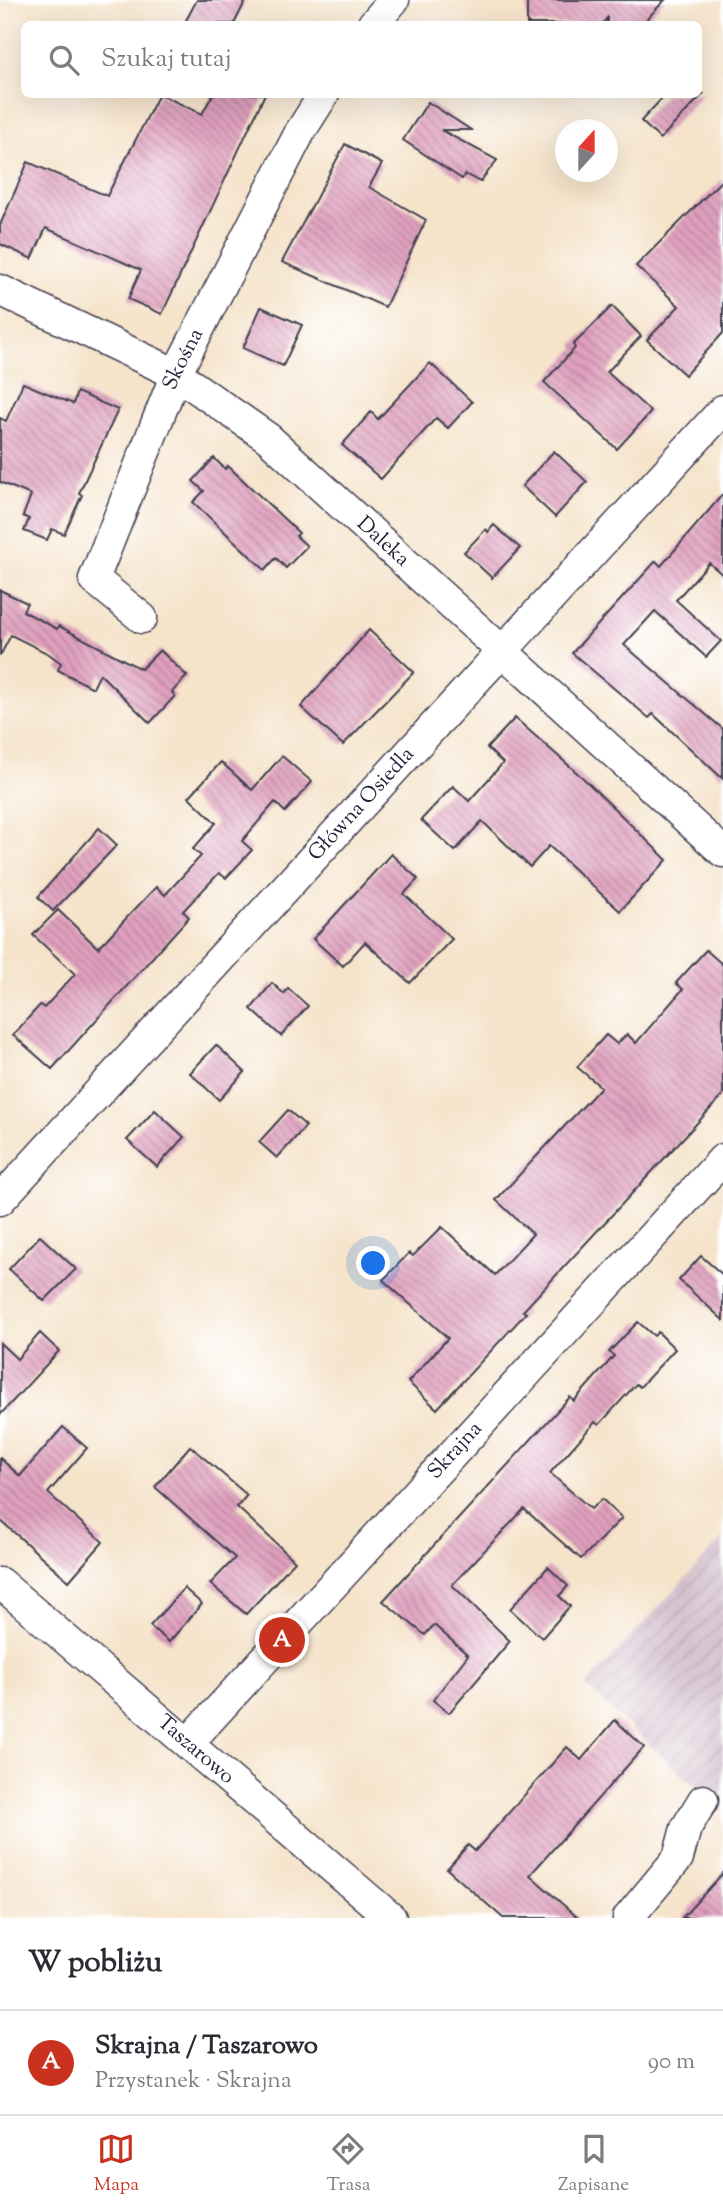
<!DOCTYPE html>
<html lang="pl">
<meta charset="utf-8">
<style>
body{margin:0;font-family:"Sorts Mill Goudy",serif;background:#f7f7f7;color:#2b2b33}
.compass{position:absolute;left:555px;top:119px;width:63px;height:63px;border-radius:50%;background:#fff;box-shadow:0 7px 28px #0002;rotate:21deg}
.you{position:absolute;left:374px;top:1264px;width:24px;height:24px;margin:-18px;border:5px solid #fff;border-radius:50%;background:#1a73e8;box-shadow:0 0 0 10px #1a73e833}
.badge{display:grid;place-items:center;width:46px;height:46px;border-radius:50%;background:#c8321e;color:#fff;font-size:23px;font-weight:700}
.pin{position:absolute;translate:-50% -50%;border:4px solid #fff;box-shadow:0 2px 7px #0006}
.list{margin:0;padding:0;list-style:none}
h2{display:flex;justify-content:space-between;align-items:center;height:91px;margin:0;padding:0 28px;font-size:30px}
h2 small{font-size:23px;font-weight:400;color:#7c7c81}
.list li{display:grid;grid-template-columns:46px 1fr auto;gap:21px;align-items:center;box-sizing:border-box;height:105px;padding:0 28px;border-top:2px solid #e1e1e2}
.list b{display:block;font-size:26px;white-space:nowrap}
.list p{margin:0;font-size:23px;white-space:nowrap;color:#7c7c81}
.list em{font-size:23px;font-style:normal;color:#7c7c81}
.icon{flex:none;width:38px;height:38px;fill:none;stroke:currentColor;stroke-width:2;stroke-linecap:round;stroke-linejoin:round}
.map{position:relative;flex:none;width:723px;height:1918px;overflow:hidden}
.search{position:absolute;background:#fff;box-shadow:0 7px 28px #0002;left:21px;right:21px;top:21px;height:77px;display:flex;align-items:center;gap:18px;box-sizing:border-box;padding:0 24px;border-radius:10px;color:#7c7c81;font-size:26px}
.sheet{height:196px;background:#fff}
nav{display:flex;justify-content:space-around;align-items:center;box-sizing:border-box;height:98px;border-top:2px solid #e1e1e2;background:#fff;font-size:19px;color:#7c7c81}
nav a{display:grid;justify-items:center;gap:4px}
nav .on{color:#c8321e}
.map>svg:first-child{display:block}
.industrial{fill:url(#industrial-furrows)}
.building{fill:url(#building-back-hatch)}
.lines{fill:none;stroke-linecap:round;stroke-linejoin:round}
.minor-casing{stroke:#423f50;stroke-width:33}
.minor{stroke:#fff;stroke-width:30}
.labels{text-anchor:middle;dominant-baseline:central;stroke-width:5;stroke-linejoin:round;paint-order:stroke}
.street-label{font-size:21px;fill:#22223b;stroke:#fff}
</style>
<div class="map">
<svg width="723" height="1918" viewBox="0 0 723 1918">
<defs>
<pattern id="industrial-furrows" width="10" height="10" patternUnits="userSpaceOnUse" patternTransform="scale(1.75)"><rect width="10" height="10" fill="#d1bdca"/><path d="M-1 1l2-2M0 10L10 0M9 11l2-2" fill="none" stroke="#b3a2ae"/></pattern>
<pattern id="building-back-hatch" width="6" height="6" patternUnits="userSpaceOnUse" patternTransform="scale(1.75)"><rect width="6" height="6" fill="#e0a0be"/><path d="M-1 5l2 2M0 0l6 6M5-1l2 2" fill="none" stroke="#b5829c"/></pattern>
</defs>
<rect width="100%" height="100%" fill="#fff"/>
<filter id="ink" filterUnits="userSpaceOnUse"><feTurbulence type="fractalNoise" baseFrequency=".0143" numOctaves="2"/><feDisplacementMap in="SourceGraphic" scale="14" xChannelSelector="R" yChannelSelector="G"/><feConvolveMatrix kernelMatrix="1 2 1 2 8 2 1 2 1" color-interpolation-filters="sRGB"/></filter>
<filter id="wash" filterUnits="userSpaceOnUse"><feTurbulence type="fractalNoise" baseFrequency=".00686" numOctaves="4" result="noise"/><feDisplacementMap in="SourceGraphic" scale="28" xChannelSelector="R" yChannelSelector="G"/><feGaussianBlur stdDeviation="1.57" result="paint"/><feColorMatrix in="noise" values="0 0 0 0 0 0 0 0 0 0 0 0 0 0 0 0 0 1.4 0 .05"/><feComposite in="paint" operator="in"/></filter>
<g filter="url(#wash)">
<rect width="100%" height="100%" fill="#f5e3ca"/>
<polygon class="industrial" points="723,1538 723,1812 585,1686"/>
<g id="blocks">
<g class="building">
<polygon points="197,0 246,0 234,24 184,24"/>
<polygon points="527,0 665,0 642,24 607,24 607,18 602,24 527,24"/>
<polygon points="159,94 202,114 213,94 265,94 162,314 128,299 141,270 46,228 32,259 0,244 0,225 28,162 107,196"/>
<polygon points="666,94 703,94 660,139 641,121"/>
<polygon points="428,102 471,130 441,130 497,160 480,182 465,174 462,179 403,140"/>
<polygon points="587,116 601,130 575,130"/>
<polygon points="345,144 382,164 369,187 426,220 385,307 282,262"/>
<polygon points="723,179 723,333 685,375 647,340 679,306 636,266"/>
<polygon points="612,306 641,336 607,372 651,412 617,449 544,382 575,348 573,345"/>
<polygon points="261,307 302,325 283,366 243,348"/>
<polygon points="430,363 472,402 448,428 436,418 381,479 342,445 371,412 378,419"/>
<polygon points="23,383 73,404 77,392 118,410 79,493 82,495 64,534 52,529 47,540 24,531 29,519 23,516 31,495 0,482 0,418 6,421"/>
<polygon points="554,451 587,482 555,517 522,486"/>
<polygon points="214,458 225,469 228,466 299,533 296,536 307,546 286,568 276,558 265,570 193,502 204,491 193,481"/>
<polygon points="723,494 723,575 709,563 676,600 721,641 706,657 655,611 624,645 723,729 723,779 653,714 649,718 572,653 656,561 661,566"/>
<polygon points="494,525 520,548 492,578 464,552 486,529 488,532"/>
<polygon points="0,590 27,603 23,611 57,629 59,626 141,669 160,650 187,676 172,692 175,696 150,723 100,674 93,688 58,670 61,663 49,654 11,635 0,656"/>
<polygon points="369,630 414,672 343,745 301,707"/>
<polygon points="515,718 583,778 667,860 620,911 549,846 530,867 482,821 455,851 421,820 453,786 469,801 503,763 487,748"/>
<polygon points="282,756 312,782 285,812 275,802 242,841 252,850 226,878 219,873 183,911 189,917 52,1069 13,1035 40,1005 44,1008 75,974 33,935 58,910 98,948 156,887 165,895 201,856 193,849 216,823 189,797 221,762 252,790"/>
<polygon points="99,828 117,845 53,911 38,897"/>
<polygon points="391,854 418,879 404,894 452,939 410,983 365,942 343,966 313,939"/>
<polygon points="706,950 723,965 723,1095 523,1311 526,1313 437,1409 408,1382 448,1338 383,1280 409,1253 413,1256 442,1227 495,1275 533,1234 496,1200 601,1087 577,1067 606,1035 617,1044 627,1034 636,1043 683,989 676,983"/>
<polygon points="272,983 284,994 288,988 308,1006 281,1036 251,1009"/>
<polygon points="216,1045 245,1072 219,1100 190,1073"/>
<polygon points="155,1110 184,1137 157,1167 127,1140"/>
<polygon points="288,1110 306,1126 277,1158 259,1142"/>
<polygon points="40,1236 76,1269 44,1301 9,1269"/>
<polygon points="701,1256 723,1275 723,1320 679,1280"/>
<polygon points="638,1322 654,1336 658,1332 675,1349 640,1387 636,1384 599,1425 595,1422 550,1473 591,1509 602,1499 622,1518 581,1559 524,1509 452,1585 510,1641 449,1713 433,1700 468,1655 434,1625 425,1635 383,1601 570,1397 574,1401 614,1356 609,1352"/>
<polygon points="40,1333 59,1351 0,1415 0,1343 17,1359"/>
<polygon points="63,1427 87,1448 48,1493 103,1542 69,1581 0,1520 0,1458 20,1476"/>
<polygon points="190,1446 247,1495 237,1507 295,1561 246,1614 210,1584 235,1558 155,1487"/>
<polygon points="548,1567 568,1586 559,1596 570,1606 542,1638 510,1609"/>
<polygon points="184,1588 202,1604 169,1642 150,1626"/>
<polygon points="615,1720 644,1747 530,1875 578,1918 503,1918 447,1869 468,1845 475,1851 567,1747 581,1760"/>
<polygon points="723,1873 723,1918 682,1918"/>
</g>
</g>
</g>
<g filter="url(#ink)">
<use href="#blocks" fill-opacity="0" stroke="#423f50" stroke-width="2"/>
<g class="lines">
<g class="minor-casing">
<g id="minor">
<polyline points="373,24 394,0"/>
<path id="s1" d="M0,290l176,84 92,64 455,414"/>
<path id="s2" d="M142,618l-48,-39 82,-205 124,-242 24,-38"/>
<path id="s3" d="M0,1200l723,-790"/>
<path id="s4" d="M0,1583l391,335"/>
<path id="s5" d="M188,1743l535,-584"/>
<polyline points="628,1918 678,1858 686,1828 703,1800"/>
</g>
</g>
<use href="#minor" class="minor"/>
</g>
</g>
<g class="labels">
<g class="street-label">
<text stroke="none"><textPath href="#s2" startOffset="299">Skośna</textPath></text>
<text stroke="none"><textPath href="#s1" startOffset="462">Daleka</textPath></text>
<text stroke="none"><textPath href="#s3" startOffset="536">Główna Osiedla</textPath></text>
<text stroke="none"><textPath href="#s5" startOffset="396">Skrajna</textPath></text>
<text stroke="none"><textPath href="#s4" startOffset="257">Taszarowo</textPath></text>
</g>
</g>
</svg>
<svg class="compass" viewBox="-18 -18 36 36"><path d="M0-13l5 13h-10z" fill="#e53935"/><path d="M0 13l5-13h-10z" fill="#7c7c81"/></svg>
<div class="you"></div>
<div class="pin badge" style="left:282px;top:1640px">A</div>
<div class="search"><svg class="icon" aria-label="search" viewBox="0 0 24 24"><circle cx="10" cy="10" r="6"/><path d="M15 15l6 6"/></svg>Szukaj tutaj</div>
</div>
<section class="sheet">
<h2>W pobliżu<small></small></h2>
<ul class="list">
<li><span class="badge">A</span><div><b>Skrajna / Taszarowo</b><p>Przystanek · Skrajna</p></div><em>90 m</em></li>
</ul>
</section>
<nav>
<a class="on"><svg class="icon" aria-label="map" viewBox="0 0 24 24"><path d="M3 6l6-2 6 2 6-2v14l-6 2-6-2-6 2zM9 4v14M15 6v14"/></svg>Mapa</a>
<a><svg class="icon" aria-label="directions" viewBox="0 0 24 24"><path d="M12 3l9 9-9 9-9-9zM9 14v-3h6M13 9l2 2-2 2"/></svg>Trasa</a>
<a><svg class="icon" aria-label="saved" viewBox="0 0 24 24"><path d="M7 4h10v16l-5-4-5 4z"/></svg>Zapisane</a>
</nav>
